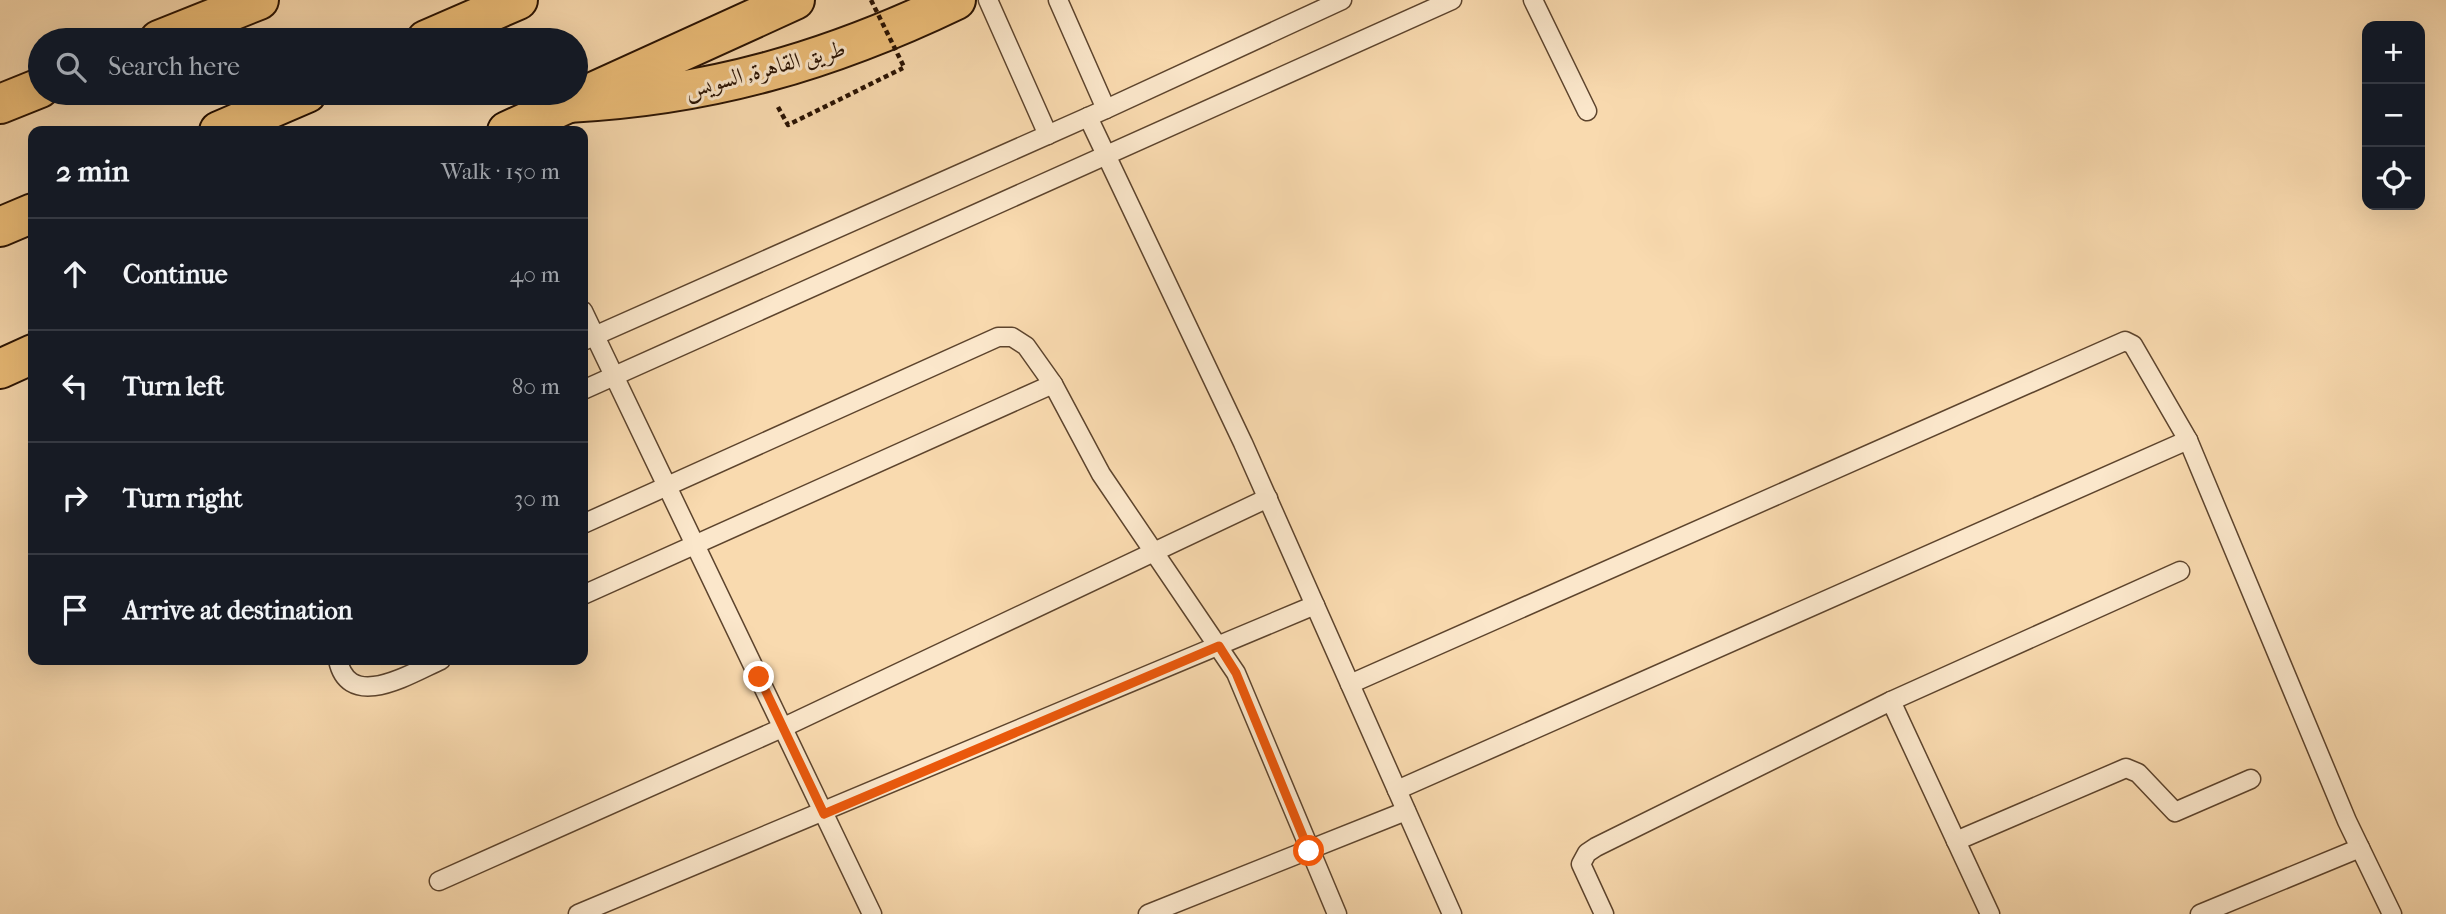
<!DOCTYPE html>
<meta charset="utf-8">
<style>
body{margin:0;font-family:"IM FELL French Canon",Amiri,serif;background:#20242c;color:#f1f3f6}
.controls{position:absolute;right:21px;top:21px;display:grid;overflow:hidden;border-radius:14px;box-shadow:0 7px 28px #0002}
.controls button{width:63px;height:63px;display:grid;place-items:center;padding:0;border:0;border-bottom:2px solid #363941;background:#171b24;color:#f1f3f6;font:35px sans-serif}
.stop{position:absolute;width:21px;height:21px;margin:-16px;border:5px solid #ea580c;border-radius:50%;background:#fff}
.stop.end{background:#ea580c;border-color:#fff;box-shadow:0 2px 7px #0008}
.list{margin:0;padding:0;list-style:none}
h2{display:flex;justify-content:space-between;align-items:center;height:91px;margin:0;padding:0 28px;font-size:30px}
h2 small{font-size:23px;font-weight:400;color:#9ea1a6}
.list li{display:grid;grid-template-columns:46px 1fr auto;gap:21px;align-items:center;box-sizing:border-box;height:112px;padding:0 28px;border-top:2px solid #363941}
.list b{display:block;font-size:26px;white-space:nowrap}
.list em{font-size:23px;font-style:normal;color:#9ea1a6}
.icon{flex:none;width:38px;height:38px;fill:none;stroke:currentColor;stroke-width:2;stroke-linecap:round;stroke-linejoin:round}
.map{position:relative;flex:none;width:2446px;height:914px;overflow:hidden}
.search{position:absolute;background:#171b24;box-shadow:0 7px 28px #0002;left:28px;top:28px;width:560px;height:77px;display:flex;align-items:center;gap:18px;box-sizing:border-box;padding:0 24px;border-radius:38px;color:#9ea1a6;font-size:26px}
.panel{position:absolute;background:#171b24;box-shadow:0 7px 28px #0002;left:28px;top:126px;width:560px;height:539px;border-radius:14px}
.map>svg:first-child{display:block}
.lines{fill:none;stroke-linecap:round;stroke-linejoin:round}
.lane-casing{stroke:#5d442d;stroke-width:21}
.primary-casing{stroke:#291202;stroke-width:42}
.highway-casing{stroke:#291202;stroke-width:42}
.path{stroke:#291202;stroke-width:4.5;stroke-dasharray:5 3.5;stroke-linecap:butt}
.lane{stroke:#fbe7cb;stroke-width:18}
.primary{stroke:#ecbd78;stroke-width:38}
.highway{stroke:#ecbd78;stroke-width:38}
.path-bridge{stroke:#291202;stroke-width:4.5;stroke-dasharray:5 3.5;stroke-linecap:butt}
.route{stroke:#ea580c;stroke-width:9}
.labels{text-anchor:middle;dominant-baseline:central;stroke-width:6;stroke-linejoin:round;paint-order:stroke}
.street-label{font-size:23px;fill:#291202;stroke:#fbe7cb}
</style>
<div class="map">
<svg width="2446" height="914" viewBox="0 0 2446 914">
<rect width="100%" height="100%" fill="#f9daaf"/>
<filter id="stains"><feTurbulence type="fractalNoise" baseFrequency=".00286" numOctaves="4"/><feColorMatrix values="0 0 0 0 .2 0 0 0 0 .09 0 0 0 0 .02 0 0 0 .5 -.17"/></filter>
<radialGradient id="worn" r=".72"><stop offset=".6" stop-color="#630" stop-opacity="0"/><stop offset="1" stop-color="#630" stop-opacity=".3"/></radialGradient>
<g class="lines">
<g class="lane-casing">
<g id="lane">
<polyline points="988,0 1048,135"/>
<polyline points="1058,0 1106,109"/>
<polyline points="1533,0 1587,111"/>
<polyline points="1088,117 1243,443 1452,914"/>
<polyline points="583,311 872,914"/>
<polyline points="583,341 1106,109 1342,0"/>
<polyline points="583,390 1452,0"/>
<polyline points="583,524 998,337 1012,337 1026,346 1053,384 1101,474 1236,673 1337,914"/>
<polyline points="583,595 1053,384"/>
<path d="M338,660c11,53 75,12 103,0"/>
<polyline points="1350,684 2125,341 2133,345 2188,440 2347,821 2392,914"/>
<polyline points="1891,701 1990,914"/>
<polyline points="1397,790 2188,440"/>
<polyline points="1956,841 2126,768 2138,773 2175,812 2251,779"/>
<polyline points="439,881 782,728 1268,498"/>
<polyline points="578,914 1315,605"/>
<polyline points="1148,914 1406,811"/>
<polyline points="1604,914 1581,864 1587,853 1596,847 1891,701 2180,571"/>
<polyline points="2200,914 2360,848"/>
</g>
</g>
<g class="primary-casing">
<g id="primary">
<polyline points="159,40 259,0"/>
<path d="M568,103c141,-7 261,-42 388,-103"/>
<polyline points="0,104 40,88"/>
</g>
</g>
<g class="highway-casing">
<g id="highway">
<polyline points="426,40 518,0"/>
<polyline points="219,131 307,93"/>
<polyline points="507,131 795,0"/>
<polyline points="0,227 33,213"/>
<polyline points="0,369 33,354"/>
</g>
</g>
<polyline class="path" points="778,107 788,125 903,68"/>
<use href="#lane" class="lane"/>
<use href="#primary" class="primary"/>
<use href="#highway" class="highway"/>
<polyline class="path-bridge" points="871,0 904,67"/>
</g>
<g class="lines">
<polyline class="route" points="759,677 824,814 1219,646 1236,673 1309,851"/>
</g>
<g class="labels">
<g class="street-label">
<text transform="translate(765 69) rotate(-15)">طريق القاهرة, السويس</text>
</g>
</g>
<rect width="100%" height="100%" filter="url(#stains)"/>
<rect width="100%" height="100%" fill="url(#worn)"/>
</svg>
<div class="controls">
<button>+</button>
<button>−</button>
<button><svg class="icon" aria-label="locate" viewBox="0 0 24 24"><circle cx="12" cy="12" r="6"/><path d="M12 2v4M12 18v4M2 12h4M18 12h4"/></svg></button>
</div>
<div class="stop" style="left:1309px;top:851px"></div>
<div class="stop end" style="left:759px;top:677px"></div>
<div class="search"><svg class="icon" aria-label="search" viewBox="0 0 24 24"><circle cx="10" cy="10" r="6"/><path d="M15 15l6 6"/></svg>Search here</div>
<section class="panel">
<h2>2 min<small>Walk · 150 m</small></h2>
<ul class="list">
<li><svg class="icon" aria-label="ahead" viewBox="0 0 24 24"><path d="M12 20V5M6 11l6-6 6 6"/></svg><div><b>Continue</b></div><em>40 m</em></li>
<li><svg class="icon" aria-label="left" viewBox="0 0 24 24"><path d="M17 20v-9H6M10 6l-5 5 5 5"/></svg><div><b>Turn left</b></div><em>80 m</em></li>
<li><svg class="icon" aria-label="right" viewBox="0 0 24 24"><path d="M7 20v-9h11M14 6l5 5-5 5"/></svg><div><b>Turn right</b></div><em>30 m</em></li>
<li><svg class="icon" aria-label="arrive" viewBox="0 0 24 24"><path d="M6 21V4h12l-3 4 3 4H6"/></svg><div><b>Arrive at destination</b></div></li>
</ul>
</section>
</div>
